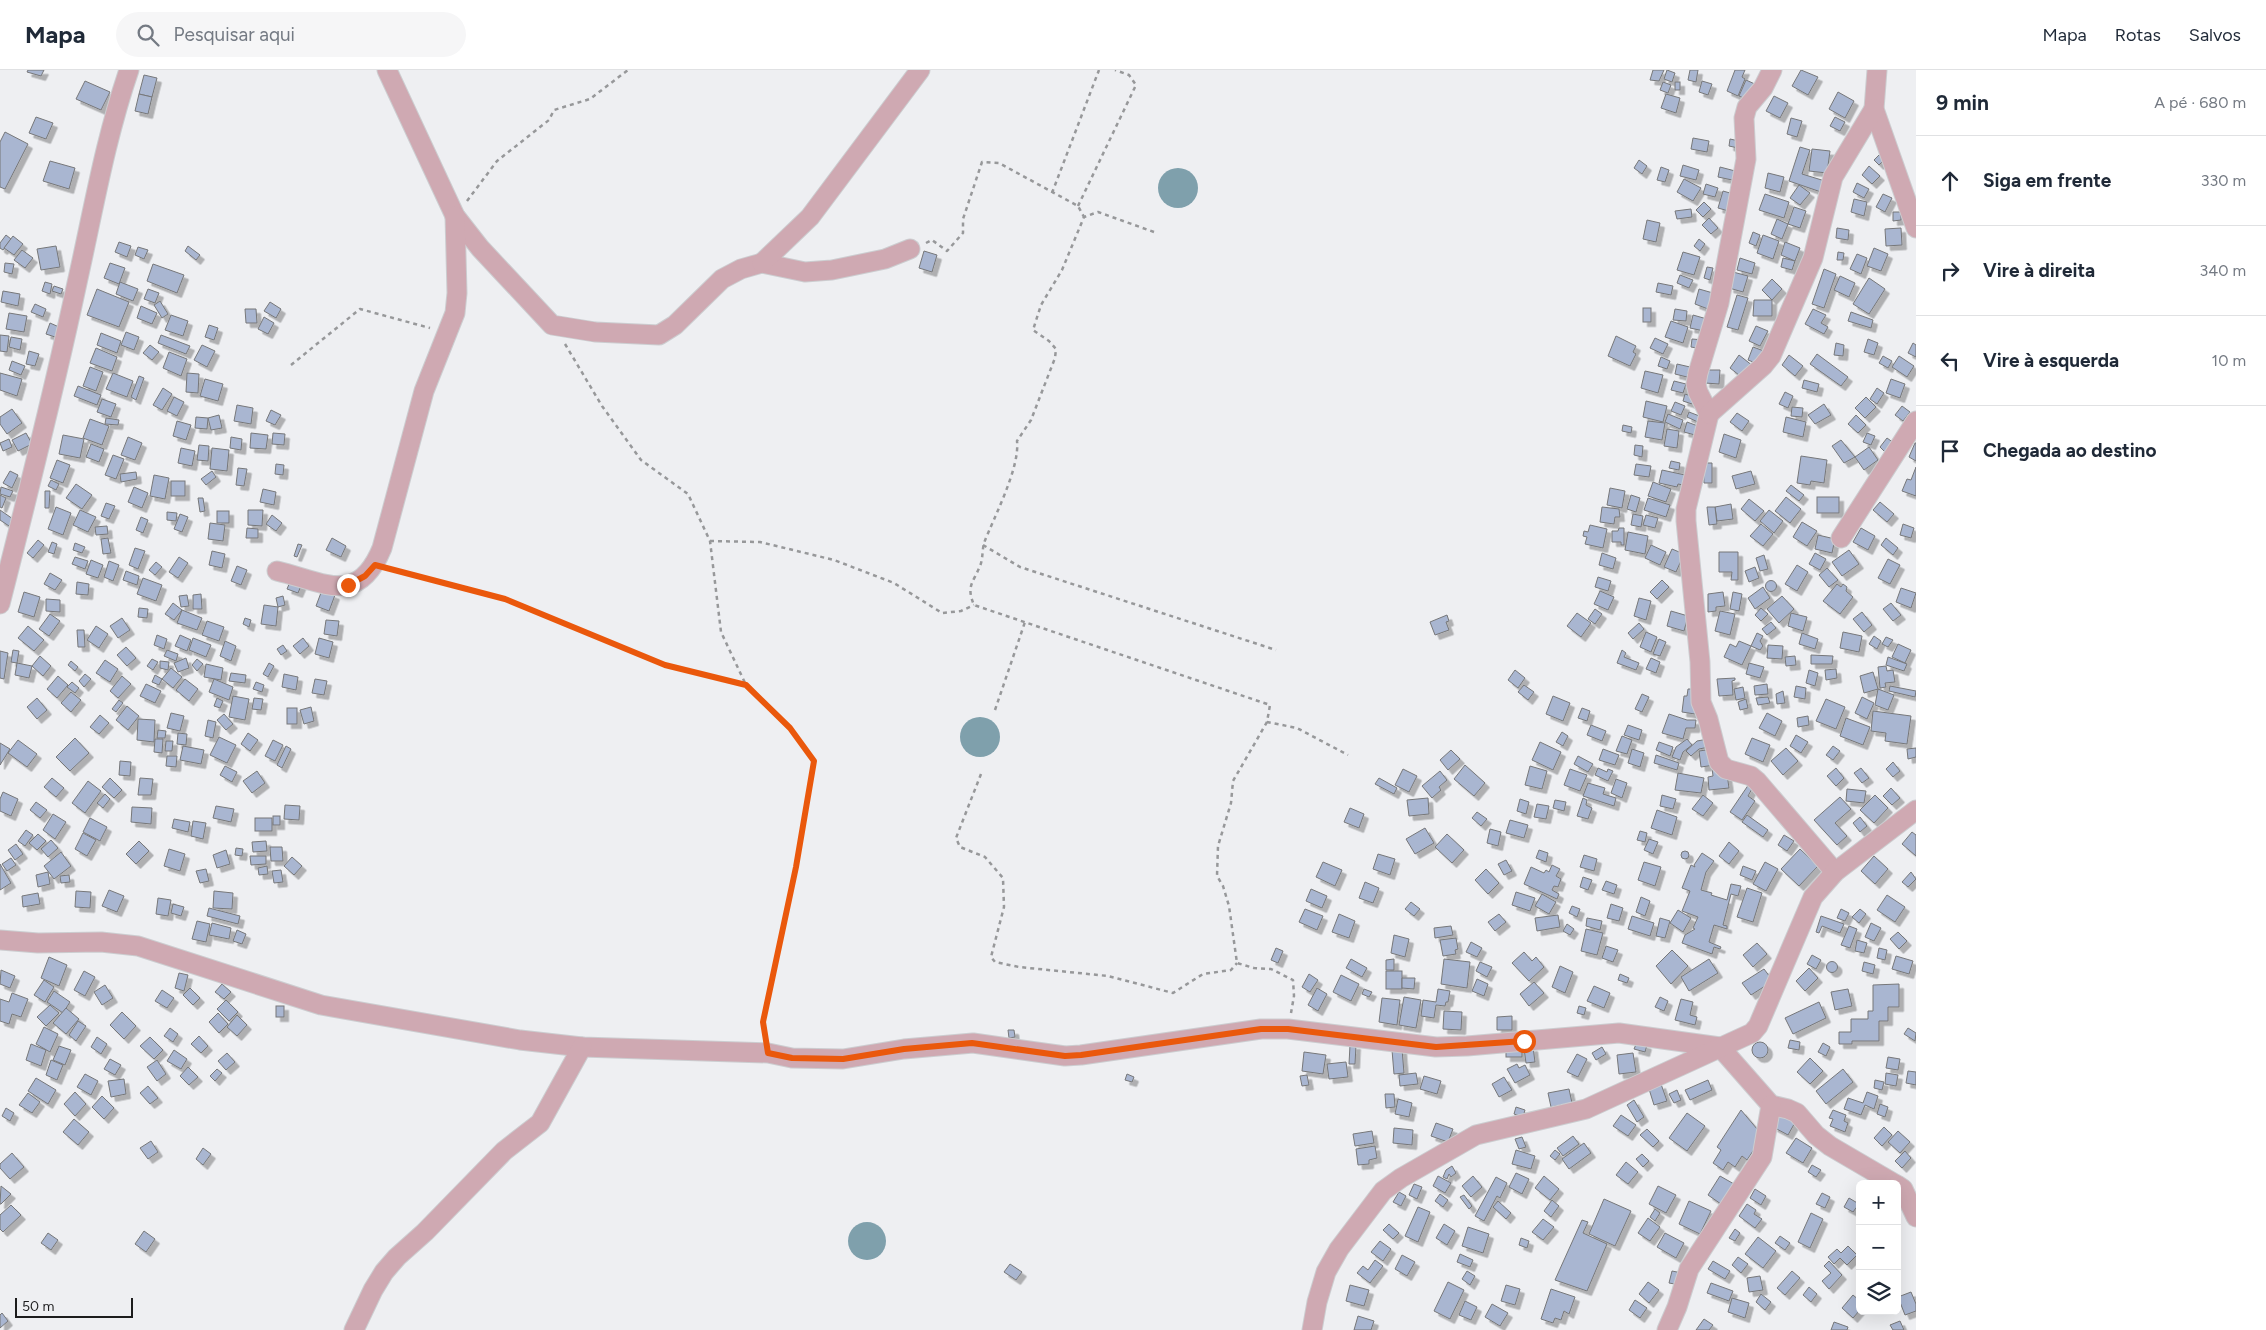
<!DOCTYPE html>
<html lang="pt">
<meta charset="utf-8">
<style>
body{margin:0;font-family:Figtree,sans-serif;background:#f6f6f7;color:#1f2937}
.controls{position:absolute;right:15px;bottom:15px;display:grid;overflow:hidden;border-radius:8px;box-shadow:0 5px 20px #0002}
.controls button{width:45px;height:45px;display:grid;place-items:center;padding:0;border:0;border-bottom:1px solid #e0e1e3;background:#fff;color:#1f2937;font:25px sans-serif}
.scale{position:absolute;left:15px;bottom:12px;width:118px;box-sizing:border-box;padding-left:5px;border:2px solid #1c1c1d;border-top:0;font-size:14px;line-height:18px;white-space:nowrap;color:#1c1c1d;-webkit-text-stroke:4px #eeeff2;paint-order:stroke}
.stop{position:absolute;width:15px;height:15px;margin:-11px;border:4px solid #ea580c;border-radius:50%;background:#fff}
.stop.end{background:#ea580c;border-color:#fff;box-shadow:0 1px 5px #0008}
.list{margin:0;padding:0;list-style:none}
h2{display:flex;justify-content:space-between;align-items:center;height:65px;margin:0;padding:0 20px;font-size:21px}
h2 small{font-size:16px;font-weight:400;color:#747a83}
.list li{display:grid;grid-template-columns:32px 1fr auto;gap:15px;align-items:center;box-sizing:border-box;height:90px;padding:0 20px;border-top:1px solid #e0e1e3}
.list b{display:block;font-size:19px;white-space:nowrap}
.list em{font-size:16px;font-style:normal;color:#747a83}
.icon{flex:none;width:28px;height:28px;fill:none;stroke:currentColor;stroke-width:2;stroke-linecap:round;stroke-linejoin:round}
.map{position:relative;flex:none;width:1916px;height:1260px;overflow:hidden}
header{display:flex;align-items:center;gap:30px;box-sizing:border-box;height:70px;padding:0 25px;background:#fff;border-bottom:1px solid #e0e1e3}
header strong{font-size:24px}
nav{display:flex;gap:28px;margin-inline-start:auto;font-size:18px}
.search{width:350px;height:45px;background:#f6f6f7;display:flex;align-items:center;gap:12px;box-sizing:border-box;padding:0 18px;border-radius:28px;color:#747a83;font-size:19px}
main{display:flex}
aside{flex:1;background:#fff}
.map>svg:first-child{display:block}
.water{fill:#7fa0ac}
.building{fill:#a9b6d1;stroke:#767779;filter:url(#shadow)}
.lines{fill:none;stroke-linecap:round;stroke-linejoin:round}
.minor-casing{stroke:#cccdd0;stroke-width:21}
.path{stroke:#97989a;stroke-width:2.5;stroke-dasharray:4 4;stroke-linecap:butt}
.minor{stroke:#cfa9b2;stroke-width:19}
.route{stroke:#ea580c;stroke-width:6}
</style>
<header>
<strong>Mapa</strong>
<div class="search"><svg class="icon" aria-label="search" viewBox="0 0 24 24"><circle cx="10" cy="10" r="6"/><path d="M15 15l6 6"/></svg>Pesquisar aqui</div>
<nav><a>Mapa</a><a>Rotas</a><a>Salvos</a></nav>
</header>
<main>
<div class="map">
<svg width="1916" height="1260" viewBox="0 0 1916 1260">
<defs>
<filter id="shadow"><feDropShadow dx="4.5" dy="4.5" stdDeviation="0" flood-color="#0004"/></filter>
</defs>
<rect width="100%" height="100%" fill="#eeeff2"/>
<g class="water">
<circle cx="1178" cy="118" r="20"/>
<circle cx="980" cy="667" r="20"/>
<circle cx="867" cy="1171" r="19"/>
</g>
<g class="building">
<polygon points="28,0 44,0 41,6 27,2"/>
<polygon points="1653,0 1664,0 1659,11 1650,10"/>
<polygon points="1667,0 1675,3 1672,12 1664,9"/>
<polygon points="1690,0 1698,0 1696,12 1688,10"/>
<polygon points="1735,0 1745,0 1742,7 1745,9 1738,26 1727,21"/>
<polygon points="1801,0 1818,7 1808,25 1792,16"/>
<polygon points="144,5 157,8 152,27 139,24"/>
<polygon points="1746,10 1757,15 1750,31 1739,26"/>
<polygon points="85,11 110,22 101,40 76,29"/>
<polygon points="1702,11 1712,14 1708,25 1699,22"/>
<polygon points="1663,12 1671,15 1668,23 1660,20"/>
<rect x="1675" y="12" width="5" height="8"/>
<polygon points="1838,22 1854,31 1845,48 1829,39"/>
<polygon points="139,24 152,27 148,44 135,41"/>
<polygon points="1666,24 1680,28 1676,43 1661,38"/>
<polygon points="1774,26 1788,33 1780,48 1766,41"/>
<polygon points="36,47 53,53 46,69 29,63"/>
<polygon points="1835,47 1845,52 1840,61 1830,56"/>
<polygon points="1791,48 1802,51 1797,67 1787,64"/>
<polygon points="5,62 28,74 5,119 0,117 0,72"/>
<polygon points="1693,68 1709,71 1707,82 1691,79"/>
<polygon points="1730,69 1739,71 1738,78 1729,76"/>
<polygon points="1800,77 1810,80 1802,104 1825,111 1821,122 1789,111"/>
<polygon points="1812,79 1830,81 1827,103 1809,101"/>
<polygon points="1881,83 1886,88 1879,95 1874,90"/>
<polygon points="1639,90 1647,96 1642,104 1634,98"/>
<polygon points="50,91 75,98 69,119 43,111"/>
<polygon points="1683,95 1699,100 1696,110 1680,106"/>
<polygon points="1869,96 1880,106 1872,114 1862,105"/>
<polygon points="1661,97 1669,100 1665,112 1657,110"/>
<polygon points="1720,97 1739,102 1737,111 1718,107"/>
<polygon points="1768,103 1784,107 1780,122 1765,118"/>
<polygon points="1684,109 1701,118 1693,131 1677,122"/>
<polygon points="1857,113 1869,119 1864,128 1853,122"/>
<polygon points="1706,114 1718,118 1715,127 1703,124"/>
<polygon points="1799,115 1810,123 1800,135 1790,128"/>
<polygon points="1723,121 1737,125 1732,142 1718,138"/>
<polygon points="1765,124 1789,132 1784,148 1759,140"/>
<polygon points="1883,124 1892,128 1885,142 1876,137"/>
<polygon points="1854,129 1867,132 1864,146 1851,142"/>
<polygon points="1704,132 1711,139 1703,147 1696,140"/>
<polygon points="1794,137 1806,141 1800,158 1788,154"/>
<polygon points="1691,139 1692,147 1677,149 1675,141"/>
<polygon points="1893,142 1901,142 1901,150 1893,151"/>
<polygon points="1709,148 1718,158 1711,164 1702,155"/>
<polygon points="1777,149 1788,154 1782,169 1771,164"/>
<polygon points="1647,150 1660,153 1656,172 1643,169"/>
<polygon points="1837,158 1849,160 1848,170 1836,168"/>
<polygon points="1901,158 1902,175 1886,176 1885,159"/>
<polygon points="1753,162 1760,165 1756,176 1749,173"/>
<polygon points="6,165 11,169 3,180 0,178 0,173"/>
<polygon points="1763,165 1779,171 1773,189 1757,183"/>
<polygon points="13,166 23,174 14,185 4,178"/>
<polygon points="1699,169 1705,174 1700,181 1694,176"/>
<polygon points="119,172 131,176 127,187 115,182"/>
<polygon points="1785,172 1800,178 1795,191 1781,185"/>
<polygon points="56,176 60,197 41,200 37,179"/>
<polygon points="188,176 200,185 196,190 185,181"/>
<polygon points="138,177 148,180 144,189 135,185"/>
<polygon points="1874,178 1888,184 1881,201 1867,196"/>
<polygon points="22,180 33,188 25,198 14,190"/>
<polygon points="924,181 937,185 932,202 919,198"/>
<polygon points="1683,182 1700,187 1694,205 1677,200"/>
<polygon points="1838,182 1844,183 1843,190 1837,190"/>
<polygon points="1857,184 1867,188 1861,204 1850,199"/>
<polygon points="1740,188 1755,193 1752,204 1737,200"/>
<polygon points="1783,188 1795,191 1792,200 1781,197"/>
<polygon points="5,193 14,194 12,204 4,202"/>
<polygon points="110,193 125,198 119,214 104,208"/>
<polygon points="153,194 184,205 177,223 147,211"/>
<polygon points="1707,197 1713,198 1710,210 1704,208"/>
<polygon points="1824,199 1836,204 1824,238 1812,234"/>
<polygon points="1733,202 1748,206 1743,222 1729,218"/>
<polygon points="1680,205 1693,210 1689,218 1677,213"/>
<polygon points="1840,206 1855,213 1849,227 1834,220"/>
<polygon points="1869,208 1885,219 1869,244 1853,234"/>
<polygon points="1772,209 1782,219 1772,230 1762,220"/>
<polygon points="45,212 52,214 50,224 42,221"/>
<polygon points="120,212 138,219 133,231 116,224"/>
<polygon points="1658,213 1673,216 1671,225 1656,222"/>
<polygon points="54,216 63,219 61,224 52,221"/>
<polygon points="97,219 129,232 119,257 87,245"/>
<polygon points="148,219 159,223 155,233 144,229"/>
<polygon points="1699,219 1713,223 1708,239 1695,234"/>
<polygon points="3,221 20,224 18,236 1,232"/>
<polygon points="1737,225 1748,228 1738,260 1727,257"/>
<polygon points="1754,230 1772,230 1772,246 1753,246"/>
<polygon points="160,231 168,244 162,248 154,235"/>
<polygon points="270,232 281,239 276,248 264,241"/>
<polygon points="35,234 46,239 43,247 31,242"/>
<polygon points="141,236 157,243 152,254 137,248"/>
<rect x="1643" y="238" width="8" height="14"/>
<polygon points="245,239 256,239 257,253 246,253"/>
<polygon points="1675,239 1687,241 1686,251 1673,250"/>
<polygon points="1813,239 1826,245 1821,253 1828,257 1824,264 1805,254"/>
<polygon points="1851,242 1873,250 1871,258 1848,251"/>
<polygon points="9,243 27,246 24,262 6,259"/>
<polygon points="171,245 188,251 183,266 165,260"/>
<polygon points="1693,245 1707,249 1704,261 1690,258"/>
<polygon points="264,247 274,253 268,264 258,259"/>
<polygon points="1671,251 1688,257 1683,273 1665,267"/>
<polygon points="50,253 59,257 55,267 46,264"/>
<polygon points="209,255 218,258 214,270 205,267"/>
<polygon points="1756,256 1768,261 1760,276 1749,271"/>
<polygon points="126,262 139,267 134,280 121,275"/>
<polygon points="101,263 121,271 117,283 97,275"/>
<polygon points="0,265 9,266 7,282 0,281"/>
<polygon points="161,265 190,276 186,284 158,273"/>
<polygon points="1616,266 1636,276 1633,282 1636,284 1630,296 1608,286"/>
<polygon points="11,267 22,269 20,280 9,277"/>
<polygon points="1655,268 1668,274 1663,284 1650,278"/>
<polygon points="1692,269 1704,270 1703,279 1691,277"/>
<polygon points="1868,269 1878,273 1874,285 1864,282"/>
<polygon points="1836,273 1844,275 1843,286 1834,285"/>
<polygon points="1913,273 1916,275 1916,287 1908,283"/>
<polygon points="150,275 159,282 152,290 143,283"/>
<polygon points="202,275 215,281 207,297 194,290"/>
<polygon points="1753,277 1764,281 1758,294 1748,290"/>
<polygon points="96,278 117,287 112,301 90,293"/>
<polygon points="29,281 39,284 35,296 26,294"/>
<polygon points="169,282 187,289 181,306 163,298"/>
<polygon points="1817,284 1848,307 1841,316 1810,294"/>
<polygon points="1739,285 1753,296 1744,309 1730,298"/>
<polygon points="1789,285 1803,296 1795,306 1782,295"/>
<polygon points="1883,286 1892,291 1888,298 1879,293"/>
<polygon points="1899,286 1914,296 1907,307 1892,297"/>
<polygon points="1661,287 1670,291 1667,299 1658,296"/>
<polygon points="12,291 25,296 21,305 9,300"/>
<polygon points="1677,294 1690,297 1687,307 1675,304"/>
<polygon points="90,297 103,302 96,321 83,316"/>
<polygon points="1706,300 1720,300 1719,314 1705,313"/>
<polygon points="1645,301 1663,305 1658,323 1641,318"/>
<polygon points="0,303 22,309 17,326 0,320"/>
<polygon points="113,303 133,311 127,327 106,319"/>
<polygon points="187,303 199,304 198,323 186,322"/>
<polygon points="139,306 144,308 136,330 131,327"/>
<polygon points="205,309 223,314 218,331 200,326"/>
<polygon points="1891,309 1905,314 1900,328 1886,323"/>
<polygon points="1804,310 1819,314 1817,322 1802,318"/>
<polygon points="1674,311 1686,314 1683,323 1671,320"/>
<polygon points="78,316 101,325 97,335 74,326"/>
<polygon points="163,318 172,324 162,340 153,335"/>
<polygon points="1877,318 1884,323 1877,334 1870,329"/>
<polygon points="1785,322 1793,326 1788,338 1779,334"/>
<polygon points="1685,324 1694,327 1692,334 1683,331"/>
<polygon points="174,327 184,332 177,346 167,341"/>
<polygon points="1866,327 1876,337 1865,348 1855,338"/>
<polygon points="102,329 116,334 111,347 97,342"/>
<polygon points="1646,331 1667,336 1663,352 1643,347"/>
<polygon points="1675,332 1685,336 1681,345 1671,341"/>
<polygon points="1824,334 1831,345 1815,354 1808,345"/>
<polygon points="237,335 253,338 251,354 234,351"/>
<polygon points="1902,336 1910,342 1903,351 1895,345"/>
<polygon points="1792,337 1803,338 1802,347 1791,346"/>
<polygon points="12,339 22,353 7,364 0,354 0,347"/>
<polygon points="271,340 281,345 275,355 266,351"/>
<polygon points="1689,342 1702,347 1700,353 1687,347"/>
<polygon points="1737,343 1749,351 1742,361 1730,352"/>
<polygon points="1668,344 1683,350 1680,359 1665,352"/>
<polygon points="219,345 222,358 211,360 208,348"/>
<polygon points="1856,345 1866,355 1858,363 1848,354"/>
<polygon points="196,347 208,348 207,359 195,358"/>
<polygon points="1786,347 1806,352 1803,367 1783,362"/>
<polygon points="106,348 119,350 118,355 105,354"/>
<polygon points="90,349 109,356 102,375 83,368"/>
<polygon points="177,351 191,355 186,370 173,366"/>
<polygon points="1648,351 1665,353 1662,370 1645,367"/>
<polygon points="1687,352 1698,356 1695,365 1684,362"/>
<polygon points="1623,355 1632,357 1631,363 1622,361"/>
<polygon points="1667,359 1679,361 1677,378 1664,376"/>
<polygon points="26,363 32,374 18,381 12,370"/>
<polygon points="251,363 268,365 266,379 250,378"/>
<polygon points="273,363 285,364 284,375 272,374"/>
<polygon points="1867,363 1875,366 1871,375 1863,372"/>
<polygon points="1724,364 1741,370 1736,388 1719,382"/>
<polygon points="63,365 84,369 80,388 59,384"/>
<polygon points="128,367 142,373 135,390 121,385"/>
<polygon points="231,367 242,369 241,380 230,378"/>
<polygon points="1887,368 1894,373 1886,383 1880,377"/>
<polygon points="9,369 12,377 3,381 0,373"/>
<polygon points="1841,370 1855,387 1844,393 1832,376"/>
<polygon points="1915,373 1916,373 1916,391 1909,387"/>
<polygon points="91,374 104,379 99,392 86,387"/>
<polygon points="199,375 209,376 208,391 197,390"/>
<polygon points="1635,375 1643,376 1642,387 1634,385"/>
<polygon points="1869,377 1878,390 1864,400 1855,387"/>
<polygon points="181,378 195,381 192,396 178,393"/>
<polygon points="212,378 229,380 227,401 210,399"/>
<polygon points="113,385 124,389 116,409 105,405"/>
<polygon points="1801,386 1827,390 1824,413 1811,411 1810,415 1797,413"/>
<polygon points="57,390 70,395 63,413 50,408"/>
<polygon points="1671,391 1680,393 1679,400 1669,398"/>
<polygon points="1703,393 1712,393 1712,413 1704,413"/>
<polygon points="276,394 284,395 283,405 275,404"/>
<polygon points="1636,394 1651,396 1649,407 1634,405"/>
<polygon points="1916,397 1916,426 1902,421 1907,409 1911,410"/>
<polygon points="238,398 247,399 244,416 236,415"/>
<polygon points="1662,400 1685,405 1683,415 1678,414 1677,417 1659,413"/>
<polygon points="10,401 18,405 12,418 3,413"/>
<polygon points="212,401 216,407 206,415 201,409"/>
<polygon points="1751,401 1755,414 1736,419 1732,406"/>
<polygon points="136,402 137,409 121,412 120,404"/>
<polygon points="154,405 169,408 165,429 150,426"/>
<polygon points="51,410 59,414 56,420 48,416"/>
<rect x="171" y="411" width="14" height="15"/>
<polygon points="1653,412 1671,419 1666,432 1648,426"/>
<polygon points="76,414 92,425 82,439 66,428"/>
<polygon points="1791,415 1804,425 1799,431 1786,421"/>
<polygon points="1,417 13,421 10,427 0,424"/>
<polygon points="134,417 148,423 142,438 128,432"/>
<polygon points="1610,418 1625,421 1622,438 1607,435"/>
<polygon points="263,419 276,422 274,435 260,432"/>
<polygon points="45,421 50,421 49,438 45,438"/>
<polygon points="0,425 6,428 2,438 0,437"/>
<polygon points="1631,425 1640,428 1636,442 1627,439"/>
<polygon points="1786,427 1801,439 1790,453 1775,441"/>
<rect x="1817" y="427" width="22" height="16"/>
<polygon points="198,428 203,428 205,441 200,442"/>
<polygon points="1648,428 1670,435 1666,447 1644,440"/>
<polygon points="1749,429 1764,441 1755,451 1741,439"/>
<polygon points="1880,432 1894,444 1887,452 1873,440"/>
<polygon points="106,433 115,436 109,449 101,446"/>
<polygon points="1731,434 1733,449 1717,451 1715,437"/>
<polygon points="56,437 71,443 63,465 48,459"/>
<polygon points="1602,437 1619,439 1620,447 1615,447 1614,454 1600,452"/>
<polygon points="1707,437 1715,437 1717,454 1709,455"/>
<polygon points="0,440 13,449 9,456 0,450"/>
<polygon points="80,440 96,447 88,462 73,455"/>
<polygon points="248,440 263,440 262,456 248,455"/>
<polygon points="1769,440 1783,451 1774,463 1760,451"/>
<rect x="217" y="441" width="12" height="12"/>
<polygon points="167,442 177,443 176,451 167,450"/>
<polygon points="180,444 188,447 182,462 174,459"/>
<polygon points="1633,444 1643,446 1641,457 1631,455"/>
<polygon points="272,445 282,453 276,461 266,454"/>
<polygon points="1646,445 1658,448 1655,458 1643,455"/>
<polygon points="141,447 148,450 143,463 136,460"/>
<polygon points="1802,452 1817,461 1807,476 1793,467"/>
<polygon points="210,453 225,455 223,471 208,469"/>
<polygon points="1761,454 1773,464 1763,476 1750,466"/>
<polygon points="1903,454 1914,458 1911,468 1900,465"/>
<polygon points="1590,455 1607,459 1603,478 1585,474 1587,467 1583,466 1584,461 1588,462"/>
<polygon points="107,456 108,464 96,465 95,457"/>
<polygon points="247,458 258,459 258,468 246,468"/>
<polygon points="1619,458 1624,458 1624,475 1621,475 1621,472 1612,472 1612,461 1618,461"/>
<polygon points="1861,458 1875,466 1868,480 1853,472"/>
<polygon points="1628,462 1648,466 1645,484 1625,480"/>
<polygon points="1818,465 1835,469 1832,483 1815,479"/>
<polygon points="108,468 111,483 103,484 101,469"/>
<polygon points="332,468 346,476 341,487 326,480"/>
<polygon points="1886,468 1898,478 1893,485 1881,475"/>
<polygon points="38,470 44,475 33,488 27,483"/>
<polygon points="52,472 57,474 54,484 48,482"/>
<polygon points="75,473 85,477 82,483 73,480"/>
<polygon points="298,474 302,475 297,487 294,486"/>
<polygon points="1651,475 1666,482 1660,495 1645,488"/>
<polygon points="135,478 145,481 138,499 129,495"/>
<polygon points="1672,479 1684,484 1676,502 1664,497"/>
<polygon points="1849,480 1859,494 1842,506 1832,492"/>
<polygon points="212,481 225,484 222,498 209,495"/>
<polygon points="1719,482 1738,482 1738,510 1731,510 1732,502 1719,502"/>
<polygon points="1602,483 1616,488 1613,499 1599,495"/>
<polygon points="1815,483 1826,489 1820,500 1809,494"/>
<polygon points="1764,485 1768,499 1760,501 1756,488"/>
<polygon points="75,487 88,491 85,499 72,494"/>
<polygon points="179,487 188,493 178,508 169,502"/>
<polygon points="1888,489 1900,495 1890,514 1878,508"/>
<polygon points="91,490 103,495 98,508 86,504"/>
<polygon points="109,491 119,495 113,511 104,507"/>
<polygon points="156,492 162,497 155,505 149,500"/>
<polygon points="1797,495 1808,502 1797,521 1785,514"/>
<polygon points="237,496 247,500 241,515 231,511"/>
<polygon points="1755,497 1759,508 1749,512 1745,501"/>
<polygon points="1827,498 1838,510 1829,517 1819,505"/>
<polygon points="126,501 139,506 137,515 123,510"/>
<polygon points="50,503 62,510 55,520 44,514"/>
<polygon points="292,507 303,511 298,523 287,519"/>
<polygon points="1598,507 1611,511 1608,521 1595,517"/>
<polygon points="143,508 162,515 156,531 137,524"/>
<polygon points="1662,510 1669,517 1657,529 1650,522"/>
<circle cx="1771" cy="516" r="5.5"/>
<polygon points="77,512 89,514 88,525 76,524"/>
<polygon points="1837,514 1841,517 1843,514 1847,517 1846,521 1853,527 1840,544 1823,531"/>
<polygon points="1763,517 1770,528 1755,539 1748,528"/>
<polygon points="1901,518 1916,523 1911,538 1896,532"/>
<polygon points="322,520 335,525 329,541 316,536"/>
<polygon points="1600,521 1614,527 1608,540 1594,534"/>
<polygon points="24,522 40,527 34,547 18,542"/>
<polygon points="1723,522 1725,536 1716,537 1716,541 1708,542 1708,524"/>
<polygon points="1733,522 1742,524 1739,541 1730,539"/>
<polygon points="201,524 202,539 193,539 193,525"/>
<polygon points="187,525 189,536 181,537 179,526"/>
<polygon points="283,526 285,535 278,537 276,528"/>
<polygon points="1782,526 1794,539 1779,553 1767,539"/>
<polygon points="1639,528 1651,531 1646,550 1634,546"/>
<polygon points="46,529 60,530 60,542 46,541"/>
<polygon points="173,533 182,540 174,550 165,544"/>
<polygon points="1891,533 1901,545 1893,551 1883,539"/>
<polygon points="264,535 278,537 276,556 261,554"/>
<polygon points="139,538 148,539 147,548 138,547"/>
<polygon points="1761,538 1768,544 1761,551 1755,545"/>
<polygon points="1595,539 1602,544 1595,554 1588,549"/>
<polygon points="182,540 202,548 197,560 177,553"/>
<polygon points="1671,541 1688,546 1684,561 1667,556"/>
<polygon points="1720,541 1735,544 1730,565 1715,561"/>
<polygon points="1862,542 1872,555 1864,562 1853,549"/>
<polygon points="1577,543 1591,553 1581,567 1567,556"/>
<polygon points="1791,543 1807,547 1803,561 1788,556"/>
<polygon points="50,544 60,551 49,566 39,559"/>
<polygon points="1447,545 1449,551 1446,552 1449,560 1435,565 1430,552"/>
<polygon points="122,548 130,560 118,568 110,556"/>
<polygon points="245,548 251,550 249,557 243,554"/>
<polygon points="326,550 339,551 337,566 324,564"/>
<polygon points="207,551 224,557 219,571 202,565"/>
<polygon points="1771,552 1776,558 1767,565 1762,559"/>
<polygon points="1639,553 1644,559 1633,569 1628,563"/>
<polygon points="28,556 44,570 34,581 18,568"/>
<polygon points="96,556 108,564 99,578 87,570"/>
<polygon points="77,560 84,560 85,577 78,577"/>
<polygon points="1646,562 1657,567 1651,582 1640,577"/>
<polygon points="1843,562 1862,566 1859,582 1840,578"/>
<polygon points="1757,563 1763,566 1760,571 1763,576 1760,580 1751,576"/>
<polygon points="1802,563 1818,569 1815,579 1799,574"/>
<polygon points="157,565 167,569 164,579 154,575"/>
<polygon points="180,565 191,570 187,581 175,576"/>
<polygon points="1874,566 1881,571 1877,579 1869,574"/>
<polygon points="1886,567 1893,570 1888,577 1882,574"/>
<polygon points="193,568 211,575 206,587 189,580"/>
<polygon points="303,568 309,576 300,584 293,576"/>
<polygon points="319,568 333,572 329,588 315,584"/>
<polygon points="1659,569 1666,572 1660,586 1653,584"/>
<polygon points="225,571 236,576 231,591 220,586"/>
<polygon points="1739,571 1751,576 1742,595 1724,587 1730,574 1736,577"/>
<polygon points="1898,574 1911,580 1905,593 1892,587"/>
<polygon points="283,575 287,581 281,585 277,579"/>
<polygon points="1768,575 1783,576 1782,589 1767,588"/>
<polygon points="126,577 136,588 127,596 117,585"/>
<polygon points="13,580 19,581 17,593 11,592"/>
<polygon points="167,580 178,584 176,591 164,586"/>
<polygon points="1622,580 1626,583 1624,587 1639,593 1636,600 1617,593"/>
<polygon points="0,581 8,583 4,609 0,608"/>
<polygon points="1811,585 1833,586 1832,594 1811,594"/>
<polygon points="40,586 51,596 43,606 32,596"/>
<polygon points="1795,586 1796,595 1786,596 1785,587"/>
<polygon points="1888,587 1907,594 1904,601 1886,595"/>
<polygon points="186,588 189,598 178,602 174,593"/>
<polygon points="1651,588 1660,592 1656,603 1646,599"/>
<polygon points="152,589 158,592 153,600 147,596"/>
<polygon points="197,589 203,594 197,601 192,595"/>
<polygon points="105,590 118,599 110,612 96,603"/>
<polygon points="71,591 78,597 75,601 68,595"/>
<polygon points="160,591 169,592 168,600 160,598"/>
<polygon points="17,593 32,596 29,608 15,605"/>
<polygon points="269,593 274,596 268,607 263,604"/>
<polygon points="1749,593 1764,597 1760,608 1746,604"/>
<polygon points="206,594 223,598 221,610 204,607"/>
<polygon points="1886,596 1887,601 1893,600 1895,612 1885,613 1886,617 1880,618 1878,597"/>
<polygon points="171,598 182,607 173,618 162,609"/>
<polygon points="1836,599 1837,608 1826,610 1825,600"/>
<polygon points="1515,600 1525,608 1518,618 1508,610"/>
<polygon points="1809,600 1818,603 1815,616 1806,613"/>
<polygon points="1873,602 1878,619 1864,623 1860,606"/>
<polygon points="231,603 246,605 245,613 229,611"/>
<polygon points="85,604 91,609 84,617 79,611"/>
<polygon points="284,604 298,607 296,620 282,617"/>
<polygon points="155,605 162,609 159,615 152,612"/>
<polygon points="58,606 68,615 57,628 47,619"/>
<polygon points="122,606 131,614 118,628 110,621"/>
<polygon points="1735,608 1735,610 1732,611 1733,625 1719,626 1717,609"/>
<polygon points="185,609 198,619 189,631 176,620"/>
<polygon points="214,609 233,617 229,630 209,622"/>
<polygon points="315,609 327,611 324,625 312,623"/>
<polygon points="72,612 79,618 75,623 67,617"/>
<polygon points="256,612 264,615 262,622 253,619"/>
<polygon points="146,614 161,621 155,633 140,626"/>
<polygon points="1767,614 1768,624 1755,625 1754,616"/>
<polygon points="1524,615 1534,622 1528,630 1518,622"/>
<polygon points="1796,616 1806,618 1805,629 1794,627"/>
<polygon points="1890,616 1916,621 1915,627 1889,621"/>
<polygon points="1743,617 1745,628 1736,630 1734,619"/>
<polygon points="1688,619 1695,619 1695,644 1682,642 1684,626 1687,626"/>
<polygon points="1878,619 1894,625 1888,640 1875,635"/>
<polygon points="1783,621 1785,633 1777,634 1776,624"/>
<polygon points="71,622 81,630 71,642 61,633"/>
<polygon points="1642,624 1649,627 1642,642 1635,639"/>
<polygon points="233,626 249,629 245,650 229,647"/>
<polygon points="1553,626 1570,633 1563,651 1546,644"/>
<polygon points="1768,627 1770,633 1758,635 1756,628"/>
<polygon points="1862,627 1874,633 1867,649 1855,643"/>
<polygon points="37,628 47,640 37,649 27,637"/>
<polygon points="217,628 223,631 220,638 214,636"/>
<polygon points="254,628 263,629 261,640 252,639"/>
<polygon points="1746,629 1748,638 1740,640 1738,632"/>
<polygon points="1826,629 1845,637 1836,659 1816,651"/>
<polygon points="119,630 123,633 116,642 112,639"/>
<polygon points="127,636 139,646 128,660 116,650"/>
<polygon points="311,637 314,651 304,654 300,640"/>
<rect x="287" y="638" width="10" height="16"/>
<polygon points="1582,638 1590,641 1587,651 1578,648"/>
<polygon points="1873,641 1911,646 1907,674 1885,671 1886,663 1871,661"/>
<polygon points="171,643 184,646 180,661 167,658"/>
<polygon points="1767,643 1782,651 1775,666 1759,658"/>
<polygon points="224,644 233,654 226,660 217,650"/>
<polygon points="1669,644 1687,650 1696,650 1695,658 1686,658 1683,669 1662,663"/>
<polygon points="100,645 109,653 99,664 90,657"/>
<polygon points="1808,646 1809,655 1798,657 1797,648"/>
<polygon points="1846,648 1870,657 1863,675 1840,666"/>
<polygon points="138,649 155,650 154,672 137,670"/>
<polygon points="208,650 216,652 213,668 205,666"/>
<polygon points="1591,655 1606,661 1602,671 1587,665"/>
<polygon points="1628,655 1642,660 1639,670 1624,665"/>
<polygon points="158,660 166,661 165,668 157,668"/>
<polygon points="1562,662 1568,666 1563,676 1556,672"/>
<polygon points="178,663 187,664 186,675 177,674"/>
<polygon points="248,663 258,670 250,681 241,674"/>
<polygon points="1796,665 1808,672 1801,683 1790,676"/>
<polygon points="1622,666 1632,670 1627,684 1616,681"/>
<polygon points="219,667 236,675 227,693 210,685"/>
<polygon points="75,668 89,683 70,701 56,687"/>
<polygon points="1752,668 1770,675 1763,692 1745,684"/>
<polygon points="155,669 163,669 162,683 154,682"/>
<polygon points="1687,669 1692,675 1683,682 1680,690 1672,687 1676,677"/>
<polygon points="1708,669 1709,677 1699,679 1691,686 1686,681 1697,671"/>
<polygon points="18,670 37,684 27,697 8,683"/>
<polygon points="273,670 283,675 275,691 265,686"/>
<polygon points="166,671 173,671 172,681 165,681"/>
<polygon points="1540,672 1561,682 1553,700 1532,690"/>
<polygon points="1659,672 1673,677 1670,686 1656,680"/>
<polygon points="0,673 10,679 0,695"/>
<polygon points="183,676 204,680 201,694 180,690"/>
<polygon points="286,676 291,679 282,698 277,695"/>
<polygon points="1833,676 1840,681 1833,690 1826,685"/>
<polygon points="1786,678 1798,691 1783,705 1771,691"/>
<polygon points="1916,678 1916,687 1908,689 1907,679"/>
<polygon points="1603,679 1619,685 1615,695 1599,690"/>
<polygon points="1632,679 1644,683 1640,697 1628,693"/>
<polygon points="1713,679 1715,695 1701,697 1699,681"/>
<polygon points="1451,680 1460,689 1448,700 1440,690"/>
<polygon points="1656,685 1679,693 1677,700 1654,693"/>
<polygon points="167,686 177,686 176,697 166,696"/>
<polygon points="1578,686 1593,694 1588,702 1574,694"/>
<polygon points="120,691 131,692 130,706 119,705"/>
<polygon points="1893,692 1900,701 1893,707 1886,699"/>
<polygon points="1465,695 1485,713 1474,726 1454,709"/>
<polygon points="225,696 237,702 232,712 220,705"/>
<polygon points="1530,696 1547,701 1542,719 1525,715"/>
<polygon points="1598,698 1607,702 1608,699 1613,701 1608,711 1595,705"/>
<polygon points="1712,698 1727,704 1729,718 1709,720 1708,707 1713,706"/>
<polygon points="1836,698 1844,708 1836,716 1827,706"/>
<polygon points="1861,698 1869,708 1862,713 1854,703"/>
<polygon points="1403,699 1417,706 1409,722 1395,715"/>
<polygon points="1570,699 1587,705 1580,721 1564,715"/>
<polygon points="257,701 265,713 252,723 243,711"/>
<polygon points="1440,701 1447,710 1439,717 1441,720 1432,728 1422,716"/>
<polygon points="1678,703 1704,708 1701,723 1675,720"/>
<polygon points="52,708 64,718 56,727 44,717"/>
<polygon points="110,708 122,720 114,728 102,717"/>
<polygon points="140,708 153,709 151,725 138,725"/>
<polygon points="1379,708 1397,718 1394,724 1375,714"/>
<polygon points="1616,709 1627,713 1622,728 1611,723"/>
<polygon points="88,711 101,721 85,743 72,733"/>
<polygon points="1588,713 1605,718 1603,724 1616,728 1614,736 1583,726"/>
<polygon points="1749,714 1753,717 1748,726 1755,731 1742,750 1730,742"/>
<polygon points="1891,718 1900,728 1892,735 1883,726"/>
<polygon points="1847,719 1866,721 1864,733 1846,731"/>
<polygon points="3,722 18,729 11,746 0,741 0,729"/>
<polygon points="105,724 110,729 103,738 97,733"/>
<polygon points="1662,725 1676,729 1673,739 1660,736"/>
<polygon points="1703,725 1713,733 1703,746 1692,739"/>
<polygon points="1875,725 1888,738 1874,753 1860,740"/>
<polygon points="1840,727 1851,739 1835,753 1847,766 1837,775 1814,750"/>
<polygon points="1428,728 1429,744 1409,746 1407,730"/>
<polygon points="1583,728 1587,730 1586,735 1592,738 1588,749 1577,746"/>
<polygon points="1520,729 1529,732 1526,744 1517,741"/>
<polygon points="1555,730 1566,732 1564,741 1553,738"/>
<polygon points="36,732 47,740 40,748 30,740"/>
<polygon points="1537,734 1549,736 1546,749 1534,747"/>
<polygon points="285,735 300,736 299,750 284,749"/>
<polygon points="216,736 234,739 231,752 213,748"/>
<polygon points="132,737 152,738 151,754 131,752"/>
<polygon points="1350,738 1364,744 1359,758 1344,752"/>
<polygon points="1657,740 1677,747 1672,765 1651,758"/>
<polygon points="1477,742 1487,749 1481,756 1472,748"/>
<polygon points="53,744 66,752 55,769 43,760"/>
<polygon points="1747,745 1768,760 1763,767 1742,752"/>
<rect x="273" y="746" width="7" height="9"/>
<polygon points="1860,747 1867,756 1860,762 1853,753"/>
<polygon points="90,748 107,757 100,771 83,762"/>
<rect x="255" y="748" width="17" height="13"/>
<polygon points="174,749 190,752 188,762 172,758"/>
<polygon points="1510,750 1528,755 1524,768 1506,763"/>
<polygon points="193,751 206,753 203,769 191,766"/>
<polygon points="1425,758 1434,773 1415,784 1406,769"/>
<polygon points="1490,759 1501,762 1498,776 1487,773"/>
<polygon points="26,760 33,765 25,776 18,771"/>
<polygon points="1640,761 1647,763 1645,772 1637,770"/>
<polygon points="1912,762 1916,765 1916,786 1902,774"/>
<polygon points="83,763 96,770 87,786 75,779"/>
<polygon points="38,764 46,771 37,780 29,773"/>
<polygon points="1447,764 1464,780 1452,793 1435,777"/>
<polygon points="1784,765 1794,771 1787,781 1778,775"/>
<polygon points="1649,769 1658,772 1653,784 1644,780"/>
<polygon points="51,770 58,778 48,787 41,779"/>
<polygon points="139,771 149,781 136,794 126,784"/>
<polygon points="266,771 267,781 253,782 252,772"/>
<polygon points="1729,772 1739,781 1729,794 1719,786"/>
<polygon points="16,774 23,784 15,790 8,780"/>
<polygon points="270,777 282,777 283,791 271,791"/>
<polygon points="236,778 243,779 242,786 235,785"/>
<polygon points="169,779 185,784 180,801 164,796"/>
<polygon points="1800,779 1818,796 1799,816 1781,799"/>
<polygon points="226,780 230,794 217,798 213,785"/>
<polygon points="1539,780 1548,783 1546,792 1536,788"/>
<circle cx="1685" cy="785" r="4"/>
<polygon points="61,782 71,796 54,809 44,796"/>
<polygon points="1702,783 1714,791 1706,802 1701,820 1712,823 1711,825 1727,830 1731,814 1741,816 1738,826 1731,824 1723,855 1727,856 1727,859 1714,855 1709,872 1721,877 1720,879 1714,877 1712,884 1682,873 1685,865 1695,859 1693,858 1698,847 1682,841 1690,821 1682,818 1691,795 1695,797 1694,795"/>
<polygon points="1378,784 1395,789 1390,805 1373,799"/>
<polygon points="1584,785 1597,789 1594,801 1580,797"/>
<polygon points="250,786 266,786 266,794 251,795"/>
<polygon points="1874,786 1888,799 1875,814 1861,801"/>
<polygon points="292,787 302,796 294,805 284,796"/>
<polygon points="11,788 16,795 7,801 2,794"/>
<polygon points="1506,790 1512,801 1504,805 1498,794"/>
<polygon points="1323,792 1342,800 1335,816 1316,807"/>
<polygon points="1644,792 1661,797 1655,816 1638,810"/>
<polygon points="1765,792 1778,799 1766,821 1753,814"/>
<polygon points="0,794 11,813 0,820"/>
<polygon points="1552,795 1560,799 1556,806 1561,809 1558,817 1554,816 1552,820 1559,824 1557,829 1524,814 1531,797 1544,803 1546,800 1549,802"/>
<polygon points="267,796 268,804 259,805 258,798"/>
<polygon points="1743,796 1756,801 1752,810 1740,805"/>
<polygon points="206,799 209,811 200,813 196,801"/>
<polygon points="1486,799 1499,813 1488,824 1475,810"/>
<polygon points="281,800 283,812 274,813 272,801"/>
<polygon points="48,802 50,814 38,817 36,805"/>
<polygon points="1911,802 1916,809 1908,817 1902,812"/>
<polygon points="69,805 70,812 61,813 60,806"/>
<polygon points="1583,807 1592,810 1588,820 1580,817"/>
<polygon points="1606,811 1617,815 1614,824 1602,820"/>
<polygon points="1365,812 1379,818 1373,833 1359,828"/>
<polygon points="1747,818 1762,823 1753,852 1737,847"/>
<polygon points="1311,819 1327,826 1322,838 1306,831"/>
<polygon points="109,820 124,826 117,842 102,836"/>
<polygon points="76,821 91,822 90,838 75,837"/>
<polygon points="214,821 233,823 232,839 213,838"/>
<polygon points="1516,822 1535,828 1530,841 1512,835"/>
<polygon points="38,823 40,834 23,837 22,826"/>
<polygon points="1542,824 1556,832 1549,844 1535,836"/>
<polygon points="1887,825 1905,837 1895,852 1877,840"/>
<polygon points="1641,827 1650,831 1645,846 1636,842"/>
<polygon points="158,828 171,830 168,846 156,844"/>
<polygon points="1411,832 1420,839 1414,846 1405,839"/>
<polygon points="173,834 184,837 181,846 171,843"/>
<polygon points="1611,834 1623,838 1619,851 1607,848"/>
<polygon points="1572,836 1580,839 1577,847 1569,843"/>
<polygon points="209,838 240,846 238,854 207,846"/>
<polygon points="1305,839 1323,846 1317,860 1299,852"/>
<polygon points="1841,839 1849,843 1845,851 1837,848"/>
<polygon points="1860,839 1866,844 1859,853 1852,847"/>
<polygon points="1678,840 1691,848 1683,862 1670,853"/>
<polygon points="1339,844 1355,851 1349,868 1332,862"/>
<polygon points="1499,844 1506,852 1495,861 1488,852"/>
<polygon points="1558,845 1560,857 1537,861 1535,848"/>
<polygon points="1632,846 1654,853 1650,866 1628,859"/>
<polygon points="1821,846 1844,854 1840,863 1822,856 1819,863 1816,862"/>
<polygon points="1587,848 1602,851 1600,860 1586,856"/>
<polygon points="1660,848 1670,851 1665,868 1656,866"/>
<polygon points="197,851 210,854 206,872 192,869"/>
<polygon points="212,853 231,858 229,869 209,865"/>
<polygon points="1871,853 1881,858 1874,871 1865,867"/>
<polygon points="1567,854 1574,859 1570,865 1563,861"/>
<polygon points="1451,856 1453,865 1435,868 1434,858"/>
<polygon points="1849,856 1857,859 1850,878 1841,875"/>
<polygon points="1586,859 1603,863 1597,885 1581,881"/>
<polygon points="237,860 246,864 242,874 233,871"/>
<polygon points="1898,862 1907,871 1899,879 1890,869"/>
<polygon points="1394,865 1409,869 1405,887 1391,883"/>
<polygon points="1456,868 1458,879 1455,880 1456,884 1443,886 1440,870"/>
<polygon points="1857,870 1867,873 1864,883 1855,881"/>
<polygon points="1471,872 1482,878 1477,887 1466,882"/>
<polygon points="1757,873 1767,884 1753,897 1743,885"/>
<polygon points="1606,876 1618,880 1613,892 1602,888"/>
<polygon points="1276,878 1283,881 1278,893 1271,890"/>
<polygon points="1879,878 1887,880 1885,890 1877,888"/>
<polygon points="1672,880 1688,896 1671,914 1656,896"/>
<polygon points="1524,882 1532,891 1536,887 1544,897 1529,911 1512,893"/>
<polygon points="1812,885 1821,890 1816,899 1807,894"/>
<polygon points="1896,886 1913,891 1909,904 1892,899"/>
<polygon points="49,887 67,895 59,916 41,908"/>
<polygon points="1351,889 1367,898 1362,907 1346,898"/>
<polygon points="1394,889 1394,900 1386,900 1386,890"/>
<polygon points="1444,889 1470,892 1467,918 1441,914"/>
<polygon points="1709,889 1718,903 1689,921 1681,907"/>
<circle cx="1832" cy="897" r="5.5"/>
<polygon points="1480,892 1492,897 1487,907 1476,901"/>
<polygon points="1864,892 1875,895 1873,904 1862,901"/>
<polygon points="1560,896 1573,902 1565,923 1552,917"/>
<polygon points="1809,898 1818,908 1805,921 1796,911"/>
<polygon points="1764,899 1773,911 1751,925 1742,913"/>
<polygon points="1,900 15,906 10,918 0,914"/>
<polygon points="84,901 95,907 85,926 74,920"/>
<rect x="1386" y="901" width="16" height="18"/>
<polygon points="179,903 188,905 184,921 175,918"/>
<polygon points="1309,904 1318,910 1310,922 1302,917"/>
<polygon points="1620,904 1629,908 1627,913 1618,910"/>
<polygon points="1341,905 1359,914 1351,931 1333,922"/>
<polygon points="1402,908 1415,908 1414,919 1402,918"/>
<polygon points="1477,909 1488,914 1484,926 1472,921"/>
<polygon points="44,910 54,917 45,932 34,925"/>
<polygon points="1534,912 1544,923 1529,936 1520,924"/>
<polygon points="222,914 231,922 224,929 215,922"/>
<polygon points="1899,914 1899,937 1888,937 1888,951 1879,951 1879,971 1852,971 1852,974 1839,974 1839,962 1851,962 1851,949 1868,949 1868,941 1873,941 1873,915"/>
<polygon points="105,915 113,928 102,935 94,922"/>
<polygon points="1594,916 1610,923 1604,938 1587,931"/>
<polygon points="190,918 200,928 193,935 183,925"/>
<polygon points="1317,918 1327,924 1318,941 1308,935"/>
<polygon points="1364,919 1372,922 1369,927 1362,924"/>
<polygon points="1438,919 1450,921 1448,932 1446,932 1445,936 1436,935 1434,948 1421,946 1423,930 1436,932"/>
<polygon points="1848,919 1852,936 1835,940 1831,922"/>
<polygon points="162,920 174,928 167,938 155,931"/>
<polygon points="54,921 70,932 63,943 47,932"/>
<polygon points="12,923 28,929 21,947 12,944 9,954 0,951 0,929 9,932"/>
<polygon points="1404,927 1421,930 1416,958 1399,955"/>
<polygon points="1660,927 1668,931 1664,941 1655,937"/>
<polygon points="1382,928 1400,930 1397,955 1379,952"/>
<polygon points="1681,929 1693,932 1690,945 1697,947 1695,955 1675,950"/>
<polygon points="226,930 238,942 229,951 217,939"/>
<polygon points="1819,932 1826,948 1793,964 1785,948"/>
<polygon points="50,935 59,943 46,956 37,947"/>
<rect x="276" y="936" width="8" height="11"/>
<polygon points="1579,936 1586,938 1584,945 1577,943"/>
<polygon points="66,938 79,949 66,964 53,953"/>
<polygon points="1444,941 1462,942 1461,960 1443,959"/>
<polygon points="122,942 136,956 124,969 110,955"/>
<polygon points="218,943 228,954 219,963 209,952"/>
<polygon points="237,945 247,955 237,966 227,957"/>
<polygon points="1512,946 1512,960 1497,960 1497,947"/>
<polygon points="78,951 86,956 76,971 69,965"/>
<polygon points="44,957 58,964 50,982 36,974"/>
<polygon points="170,958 178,964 173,972 164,966"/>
<polygon points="1908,958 1916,963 1915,971 1904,964"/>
<polygon points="1008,960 1014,960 1015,967 1009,968"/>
<polygon points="199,966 208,976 201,983 191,974"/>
<polygon points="97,967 107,974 101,984 91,977"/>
<polygon points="150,967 163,980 154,989 140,976"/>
<polygon points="1790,970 1800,972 1799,980 1788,978"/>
<polygon points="1637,972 1647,975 1645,982 1634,979"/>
<circle cx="1760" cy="980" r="8"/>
<polygon points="1823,973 1830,977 1826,986 1818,982"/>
<polygon points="31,974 46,980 41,996 26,990"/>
<polygon points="1350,975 1356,975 1355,994 1349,994"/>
<polygon points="59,976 71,980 65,995 53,990"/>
<rect x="1506" y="976" width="16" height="11"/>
<polygon points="1533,977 1535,992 1526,993 1524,978"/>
<polygon points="1602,977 1606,984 1596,990 1592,983"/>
<polygon points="1402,979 1404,1003 1394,1004 1392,980"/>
<polygon points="174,980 187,989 181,999 167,991"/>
<polygon points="1304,982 1326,985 1323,1004 1302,1001"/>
<polygon points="227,983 235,992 226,1000 218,991"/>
<polygon points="1633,983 1636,1002 1619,1004 1617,985"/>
<polygon points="1577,984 1587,989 1578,1007 1567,1002"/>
<polygon points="1888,987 1900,989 1898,1000 1886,998"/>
<polygon points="1810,988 1823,1001 1810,1014 1797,1002"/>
<polygon points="110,989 121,995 115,1005 104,999"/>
<polygon points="51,990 63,995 57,1010 46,1005"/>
<polygon points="157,990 166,1004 157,1011 147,997"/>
<polygon points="1346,992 1348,1007 1329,1009 1327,994"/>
<polygon points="1517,994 1519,998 1525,995 1530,1005 1515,1013 1507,999"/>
<polygon points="188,997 198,1007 189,1015 180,1006"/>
<polygon points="217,999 222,1003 215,1011 210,1006"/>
<polygon points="1843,999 1853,1012 1826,1034 1816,1021"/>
<polygon points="1908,1001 1916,1002 1916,1015 1906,1013"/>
<polygon points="1416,1003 1418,1014 1400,1016 1399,1005"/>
<polygon points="1886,1003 1898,1005 1896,1016 1885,1014"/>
<polygon points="85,1004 98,1011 91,1025 77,1017"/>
<polygon points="1127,1004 1134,1007 1132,1012 1125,1010"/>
<polygon points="1307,1005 1309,1015 1302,1016 1300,1006"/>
<polygon points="1424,1006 1441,1011 1437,1024 1420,1019"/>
<polygon points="1504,1007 1512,1020 1499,1027 1492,1014"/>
<polygon points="36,1008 56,1020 48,1034 28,1021"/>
<polygon points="124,1009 126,1024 111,1027 108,1011"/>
<polygon points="1708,1010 1712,1020 1690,1030 1685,1020"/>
<polygon points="1875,1010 1884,1012 1882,1020 1874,1018"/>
<polygon points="1661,1014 1667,1031 1654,1035 1649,1019"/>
<polygon points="148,1016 158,1028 150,1034 140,1023"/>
<polygon points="1569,1019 1572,1033 1551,1037 1548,1023"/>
<polygon points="1677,1020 1681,1030 1674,1033 1669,1024"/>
<polygon points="75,1022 86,1034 75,1046 64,1034"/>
<polygon points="1867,1022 1878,1026 1874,1039 1865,1035 1861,1045 1844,1039 1848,1028 1863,1033"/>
<polygon points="28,1023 40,1032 32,1043 19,1035"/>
<polygon points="1385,1024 1394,1024 1395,1037 1386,1038"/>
<polygon points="102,1026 114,1038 104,1049 92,1037"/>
<polygon points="1398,1029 1412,1033 1409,1047 1395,1044"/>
<polygon points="1634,1030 1644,1047 1637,1052 1627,1035"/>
<polygon points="1880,1034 1888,1037 1885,1047 1877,1044"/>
<polygon points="1516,1037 1525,1040 1523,1047 1514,1044"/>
<polygon points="6,1038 14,1043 10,1051 2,1046"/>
<polygon points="1741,1040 1763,1066 1747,1090 1742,1086 1735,1097 1728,1092 1723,1100 1713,1093 1721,1080 1717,1077"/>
<polygon points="1833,1040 1846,1045 1844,1051 1848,1053 1845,1062 1830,1056 1833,1049 1829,1048"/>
<polygon points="1782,1041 1797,1049 1788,1065 1773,1057"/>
<polygon points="1687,1043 1705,1056 1687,1081 1669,1068"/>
<polygon points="1621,1045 1636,1055 1628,1066 1613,1056"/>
<polygon points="74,1049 89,1062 78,1075 63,1062"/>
<polygon points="1436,1053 1453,1059 1448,1072 1431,1066"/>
<polygon points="1884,1057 1892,1065 1882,1076 1874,1068"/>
<polygon points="1394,1058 1413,1060 1412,1075 1393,1073"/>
<polygon points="1647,1059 1659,1071 1653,1077 1640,1065"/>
<polygon points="1372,1061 1374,1073 1355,1076 1353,1064"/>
<polygon points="1898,1061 1910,1072 1900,1083 1888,1072"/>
<polygon points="1573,1066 1579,1074 1563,1086 1557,1078"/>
<polygon points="1522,1067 1526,1077 1519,1079 1515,1069"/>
<polygon points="1796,1068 1812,1078 1803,1093 1786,1083"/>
<polygon points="151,1071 158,1082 148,1089 140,1078"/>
<polygon points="1584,1073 1591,1083 1569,1099 1562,1089"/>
<polygon points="1375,1076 1377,1088 1369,1090 1369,1094 1358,1095 1356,1079"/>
<polygon points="203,1078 211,1084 203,1095 196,1089"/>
<polygon points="1516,1080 1535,1086 1531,1099 1512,1094"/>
<polygon points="1555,1080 1560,1084 1555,1090 1550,1086"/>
<polygon points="1905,1081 1911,1088 1902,1098 1895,1091"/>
<polygon points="12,1083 24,1097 10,1109 0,1098 0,1094"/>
<polygon points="1642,1084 1649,1091 1643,1097 1636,1089"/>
<polygon points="1626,1092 1638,1102 1628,1114 1616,1105"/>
<polygon points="1812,1095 1821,1100 1816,1107 1808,1102"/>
<polygon points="1452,1096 1456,1103 1451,1107 1449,1104 1447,1109 1443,1107 1446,1100"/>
<polygon points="1516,1103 1529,1109 1522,1124 1509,1117"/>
<polygon points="1438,1106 1451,1113 1445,1123 1433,1116"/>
<polygon points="1473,1106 1482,1117 1471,1127 1462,1116"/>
<polygon points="1544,1106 1559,1119 1550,1130 1535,1118"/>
<polygon points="1720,1106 1734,1114 1721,1134 1708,1125"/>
<polygon points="1496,1107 1507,1113 1500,1128 1497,1126 1484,1151 1475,1146"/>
<polygon points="1414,1114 1422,1117 1417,1129 1409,1125"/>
<polygon points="1,1116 11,1124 1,1134 0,1134"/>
<polygon points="1658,1116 1676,1125 1666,1143 1649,1134"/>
<polygon points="1755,1119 1766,1126 1761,1135 1750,1128"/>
<polygon points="1399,1122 1406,1126 1401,1136 1393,1132"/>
<polygon points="1822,1123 1830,1127 1825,1138 1816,1134"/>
<polygon points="1440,1124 1448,1130 1443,1137 1435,1131"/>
<polygon points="1464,1125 1472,1136 1469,1139 1460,1127"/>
<polygon points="1849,1128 1859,1134 1853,1142 1844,1137"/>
<polygon points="1604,1129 1631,1141 1615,1176 1589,1164"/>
<polygon points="1552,1130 1559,1136 1551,1147 1544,1141"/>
<polygon points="1498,1131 1511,1143 1506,1149 1493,1137"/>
<polygon points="1689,1131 1711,1141 1700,1164 1679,1154"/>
<polygon points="1747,1134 1756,1140 1754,1144 1762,1149 1755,1158 1739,1146"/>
<polygon points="11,1135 21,1145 3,1162 0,1159 0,1145"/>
<polygon points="1418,1137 1430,1142 1418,1172 1405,1166"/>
<polygon points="1655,1139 1660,1143 1655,1151 1650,1147"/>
<polygon points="1811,1143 1823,1149 1810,1178 1798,1172"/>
<polygon points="1648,1148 1660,1157 1650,1171 1638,1163"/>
<polygon points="1543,1149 1554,1157 1543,1170 1532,1162"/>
<polygon points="1582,1150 1588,1152 1583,1163 1607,1174 1587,1221 1555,1210"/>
<polygon points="1389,1154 1399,1163 1393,1169 1383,1160"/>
<polygon points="1444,1154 1455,1161 1447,1175 1436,1168"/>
<polygon points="1468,1157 1489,1164 1483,1183 1462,1176"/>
<polygon points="1735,1159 1740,1163 1735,1171 1729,1168"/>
<polygon points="144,1161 155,1169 146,1182 135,1174"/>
<polygon points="48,1163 58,1170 51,1180 41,1173"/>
<polygon points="1665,1163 1684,1173 1676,1188 1657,1177"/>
<polygon points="1780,1166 1790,1173 1785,1180 1775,1173"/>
<polygon points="1758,1167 1776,1181 1763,1198 1745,1184"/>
<polygon points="1521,1168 1529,1171 1527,1178 1519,1175"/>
<polygon points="1380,1171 1391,1179 1383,1191 1371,1182"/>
<polygon points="1848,1176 1857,1185 1847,1195 1840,1188 1834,1194 1828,1187 1837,1179 1841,1183"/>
<polygon points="1460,1184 1473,1190 1470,1197 1457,1192"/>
<polygon points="1402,1185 1415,1192 1407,1206 1395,1199"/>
<polygon points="1738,1187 1748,1194 1741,1203 1732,1195"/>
<polygon points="1375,1190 1383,1196 1370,1213 1357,1203 1363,1196 1368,1200"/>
<polygon points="1713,1191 1730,1201 1725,1209 1708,1199"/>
<polygon points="1829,1191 1842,1205 1829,1219 1822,1211 1831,1203 1824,1196"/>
<polygon points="1010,1194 1022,1202 1016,1210 1004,1202"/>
<polygon points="1467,1201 1475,1206 1470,1215 1462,1209"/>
<polygon points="1672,1201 1682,1203 1680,1215 1669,1213"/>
<polygon points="1792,1201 1800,1208 1785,1225 1777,1218"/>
<polygon points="1760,1206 1763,1220 1749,1222 1747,1208"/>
<polygon points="1448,1212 1464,1220 1450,1249 1434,1241"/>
<polygon points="1648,1212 1659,1220 1649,1233 1639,1224"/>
<polygon points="1711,1213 1733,1221 1729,1231 1707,1223"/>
<polygon points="1350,1215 1369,1220 1364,1236 1346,1231"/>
<polygon points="1506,1215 1520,1219 1515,1235 1501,1231"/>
<polygon points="1809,1217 1817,1224 1811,1232 1803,1225"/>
<polygon points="1551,1219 1575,1227 1569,1244 1564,1241 1561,1250 1555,1248 1553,1253 1541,1249"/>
<polygon points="1911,1222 1916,1234 1916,1241 1905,1245 1898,1227"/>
<polygon points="1761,1224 1771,1232 1765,1240 1756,1232"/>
<polygon points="1853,1225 1860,1231 1860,1240 1853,1248 1842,1238"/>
<polygon points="1732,1228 1749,1233 1745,1248 1728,1242"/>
<polygon points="1635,1230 1647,1238 1640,1248 1629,1240"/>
<polygon points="1465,1231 1477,1237 1471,1250 1459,1245"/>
<polygon points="1492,1234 1508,1243 1500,1256 1485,1247"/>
<polygon points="2,1243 8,1251 0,1258 0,1245"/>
<polygon points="1358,1246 1374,1251 1371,1260 1354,1260"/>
<polygon points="1704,1249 1713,1255 1709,1260 1696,1260"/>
<polygon points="1900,1251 1904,1260 1893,1260 1890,1255"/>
<polygon points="1834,1252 1848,1257 1847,1260 1831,1260"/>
</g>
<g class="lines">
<g class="minor-casing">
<g id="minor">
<polyline points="387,0 455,146 480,178 552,255 595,262 659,265 675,255 722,209 741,199 762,193 805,202 832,200 885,189 910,179"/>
<polyline points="1772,0 1763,18 1747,37 1744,48 1746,89 1719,233 1698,303 1696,314 1698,322 1709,344 1686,439 1686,451 1700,592 1701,632 1708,649 1719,692 1726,699 1751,706 1757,711 1835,802"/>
<polyline points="1877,0 1874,39 1916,158"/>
<polyline points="762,193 810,147 920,0"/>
<polyline points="1709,344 1763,296 1771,286 1813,188 1833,107 1874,39"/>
<polyline points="1841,468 1916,351"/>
<path d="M277,501c47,11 81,36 105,-23l42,-157 31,-78 2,-20 -2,-77"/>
<path d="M0,534c27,-106 54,-213 77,-321 16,-71 28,-143 52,-213"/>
<polyline points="0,870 38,873 101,872 138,876 321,935 520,970 582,977 768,983 792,988 843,989 904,979 973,973 1065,986 1081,985 1261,959 1288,959 1436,977 1467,976 1619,963 1720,977 1771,1035 1788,1039 1797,1043 1816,1065 1830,1076 1895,1114"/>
<polyline points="1897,1115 1903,1119 1916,1147"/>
<polyline points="354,1260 373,1220 384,1202 397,1187 425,1162 504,1081 540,1053 582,977"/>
<polyline points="1312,1260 1317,1232 1326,1202 1339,1179 1383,1121 1401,1108 1476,1065 1586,1039 1752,963 1758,956 1813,827 1835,802 1916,740"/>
<polyline points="1667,1260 1677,1237 1689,1199 1762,1087 1771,1035"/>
</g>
</g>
<g class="path">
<polyline points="1052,123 1099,0"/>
<polyline points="467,131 497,91 549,50 554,40 590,29 628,0"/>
<polyline points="1078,136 1136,15 1129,5 1115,0"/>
<path d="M1154,162l-56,-20 -14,5 -22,53 -21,35 -8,25 16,11 7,8 -1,9 -24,62 -14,21c3,27 -23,76 -33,102 -2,8 -1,16 -4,23 -7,17 -14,20 -6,39l296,100 -3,17 30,6 51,27"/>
<polyline points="926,173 932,170 947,181 963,163 963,149 982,92 999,93 1078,136 1084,147"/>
<polyline points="565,274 602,336 641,390 688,424 710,471 721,562 746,615 791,658 814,691 796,797 763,952 765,967"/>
<polyline points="291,295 360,239 430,258"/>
<polyline points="710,471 760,472 834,490 894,513 942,543 961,541 974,535"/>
<polyline points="983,475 1020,497 1276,580"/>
<polyline points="389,499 505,529 665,595 746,615"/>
<polyline points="995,640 1025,552"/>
<polyline points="1267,652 1233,711 1231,733 1218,776 1217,806 1223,816 1229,836 1237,893 1254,898 1271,899 1293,910 1294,926 1291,943"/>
<polyline points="981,704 956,768 960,777 985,787 1003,808 1004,837 991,887 995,892 1019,897 1108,906 1173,923 1203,904 1231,900 1237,893"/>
</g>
<use href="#minor" class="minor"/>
</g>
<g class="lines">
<polyline class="route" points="348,515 365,506 375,495 505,529 665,595 746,615 790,658 814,691 796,797 763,952 768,983 792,988 843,989 904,979 972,973 1065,986 1081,985 1261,959 1288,959 1436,977 1524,971"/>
</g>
</svg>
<div class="controls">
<button>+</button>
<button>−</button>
<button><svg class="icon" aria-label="layers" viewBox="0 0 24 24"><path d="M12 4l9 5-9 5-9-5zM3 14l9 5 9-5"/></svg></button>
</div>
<div class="scale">50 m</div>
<div class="stop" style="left:1524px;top:971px"></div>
<div class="stop end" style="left:348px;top:515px"></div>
</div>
<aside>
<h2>9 min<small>A pé · 680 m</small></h2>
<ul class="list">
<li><svg class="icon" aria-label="ahead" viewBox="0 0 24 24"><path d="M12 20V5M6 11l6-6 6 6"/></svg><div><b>Siga em frente</b></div><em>330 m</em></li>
<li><svg class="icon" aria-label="right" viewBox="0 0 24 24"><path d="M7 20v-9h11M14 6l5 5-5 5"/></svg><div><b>Vire à direita</b></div><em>340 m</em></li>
<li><svg class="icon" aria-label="left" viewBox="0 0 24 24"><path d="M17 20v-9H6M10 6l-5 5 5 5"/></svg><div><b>Vire à esquerda</b></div><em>10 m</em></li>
<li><svg class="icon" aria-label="arrive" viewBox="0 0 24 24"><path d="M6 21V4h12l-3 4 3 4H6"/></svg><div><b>Chegada ao destino</b></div></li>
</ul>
</aside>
</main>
